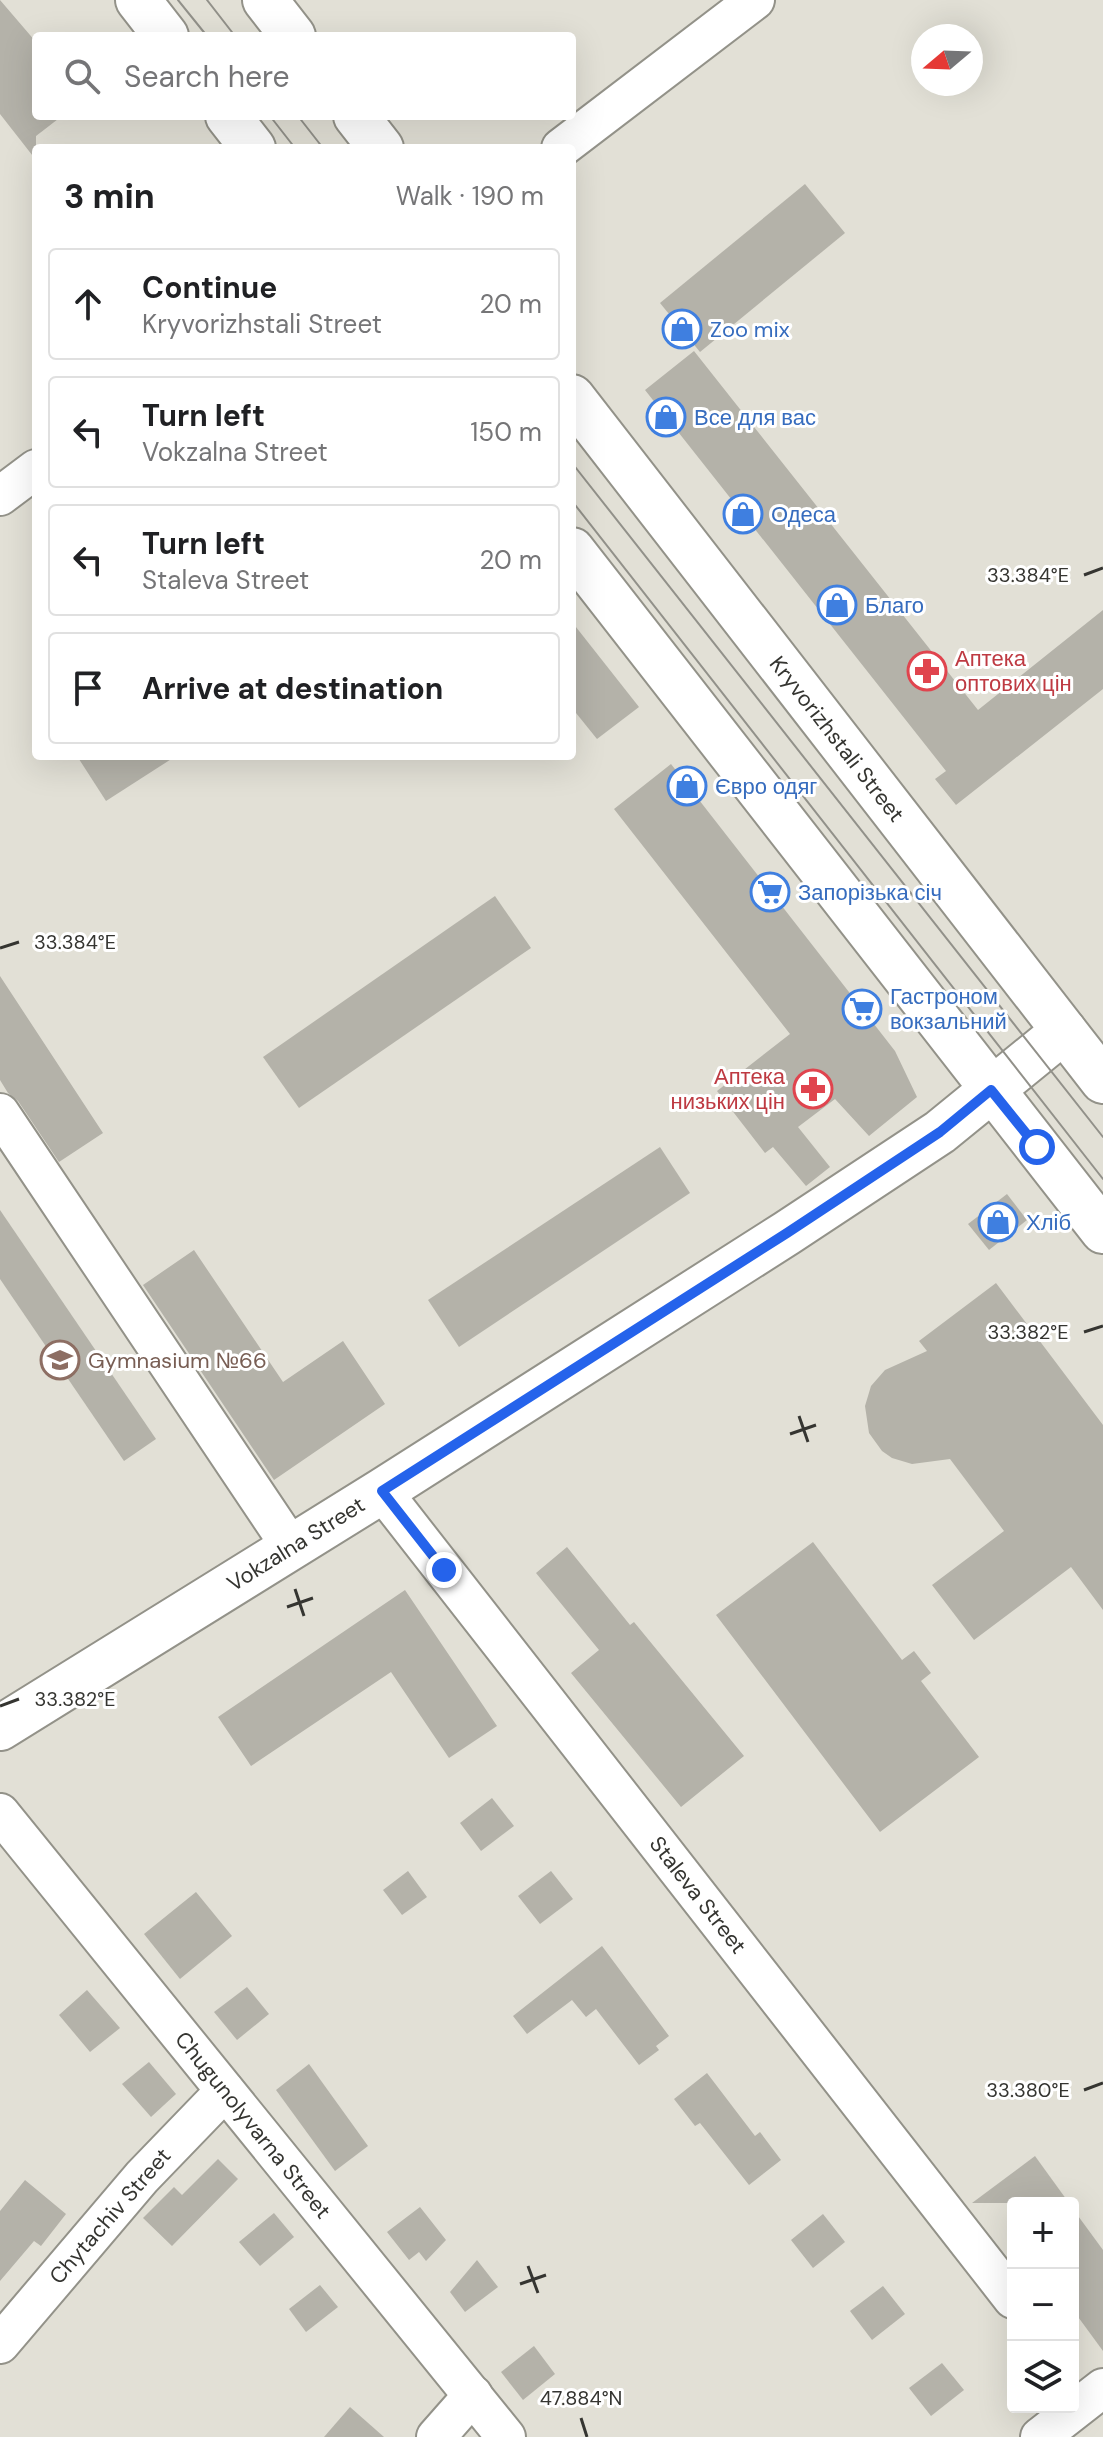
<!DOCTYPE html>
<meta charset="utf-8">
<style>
body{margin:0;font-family:"DM Sans",sans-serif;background:#f6f6f6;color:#202124}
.controls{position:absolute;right:24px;bottom:24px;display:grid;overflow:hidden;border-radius:8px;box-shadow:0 8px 32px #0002}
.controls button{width:72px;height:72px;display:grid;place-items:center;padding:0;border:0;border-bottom:2px solid #e0e0e0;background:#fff;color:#202124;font:40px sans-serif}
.compass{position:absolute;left:911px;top:24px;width:72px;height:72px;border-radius:50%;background:#fff;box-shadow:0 8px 32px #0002;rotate:251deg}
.stop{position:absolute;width:24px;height:24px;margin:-18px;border:6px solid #2563eb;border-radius:50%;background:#fff}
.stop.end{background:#2563eb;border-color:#fff;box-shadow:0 2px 8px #0008}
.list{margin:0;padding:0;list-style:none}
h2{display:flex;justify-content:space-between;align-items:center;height:104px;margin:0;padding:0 32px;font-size:34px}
h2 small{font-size:26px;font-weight:400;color:#757577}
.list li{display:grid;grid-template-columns:52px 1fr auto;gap:24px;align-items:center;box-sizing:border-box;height:112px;margin:0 16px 16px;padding:0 16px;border:2px solid #e0e0e0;border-radius:8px}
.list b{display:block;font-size:30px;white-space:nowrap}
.list p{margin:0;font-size:26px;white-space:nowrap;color:#757577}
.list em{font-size:26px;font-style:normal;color:#757577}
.icon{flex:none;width:44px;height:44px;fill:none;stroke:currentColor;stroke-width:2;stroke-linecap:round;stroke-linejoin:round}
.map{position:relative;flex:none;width:1103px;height:2437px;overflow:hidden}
.search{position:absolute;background:#fff;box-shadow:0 8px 32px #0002;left:32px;top:32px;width:544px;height:88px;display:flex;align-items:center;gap:20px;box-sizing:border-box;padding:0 28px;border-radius:8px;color:#757577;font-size:30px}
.panel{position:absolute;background:#fff;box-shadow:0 8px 32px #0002;left:32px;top:144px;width:544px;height:616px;border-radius:8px}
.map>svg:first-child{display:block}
.building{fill:#b4b2a9}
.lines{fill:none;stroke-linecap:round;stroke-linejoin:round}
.street-casing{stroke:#939289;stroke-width:42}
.secondary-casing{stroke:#939289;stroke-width:48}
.primary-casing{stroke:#939289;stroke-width:48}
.street{stroke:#fff;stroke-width:38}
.secondary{stroke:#fff;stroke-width:44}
.primary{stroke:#fff;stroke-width:44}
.tram{stroke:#92918a;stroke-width:2}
.route{stroke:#2563eb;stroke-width:10}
.ticks{fill:none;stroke:#353531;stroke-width:3}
.labels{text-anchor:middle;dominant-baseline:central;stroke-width:6;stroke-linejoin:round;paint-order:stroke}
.shop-label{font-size:22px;fill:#366cbe;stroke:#fff;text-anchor:start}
.health-label{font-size:22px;fill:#be3a42;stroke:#fff;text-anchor:start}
.street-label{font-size:22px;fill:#353531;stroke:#fff}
.education-label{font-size:22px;fill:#785e54;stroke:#fff;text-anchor:start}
.ticks-label{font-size:20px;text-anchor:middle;fill:#353531;stroke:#fff;stroke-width:6;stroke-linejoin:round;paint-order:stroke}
</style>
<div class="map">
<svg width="1103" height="2437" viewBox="0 0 1103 2437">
<rect width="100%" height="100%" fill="#e2e0d6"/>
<g class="building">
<polygon points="0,0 36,42 36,116 62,116 36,136 36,160 0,114"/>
<polygon points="805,184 845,233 700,352 660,303"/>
<polygon points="694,351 978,710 1103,610 1103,689 956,805 935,779 946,771 645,390"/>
<polygon points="572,622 639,707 597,739 572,708"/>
<polygon points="77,756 176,756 106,801"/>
<polygon points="671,764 895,1051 917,1097 869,1136 835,1099 798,1127 830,1167 806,1186 773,1147 765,1153 717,1091 790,1034 614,809"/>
<polygon points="495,896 531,948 299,1108 263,1057"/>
<polygon points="0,976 103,1133 59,1162 18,1101 8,1093 0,1080"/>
<polygon points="660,1147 690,1193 459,1347 428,1300"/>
<polygon points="1007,1194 1027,1220 989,1250 968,1224"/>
<polygon points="0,1210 156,1439 124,1461 0,1279"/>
<polygon points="194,1250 283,1382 343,1341 385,1404 274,1480 143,1285"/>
<polygon points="996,1283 1103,1425 1103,1610 1071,1567 974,1640 932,1585 1004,1531 950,1459 912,1464 892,1458 882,1451 869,1433 865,1406 871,1386 885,1370 927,1351 919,1341"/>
<polygon points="813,1542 902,1660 914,1651 931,1673 921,1681 979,1757 880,1832 716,1615"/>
<polygon points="567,1547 630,1625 634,1622 744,1756 681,1807 571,1673 599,1650 536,1573"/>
<polygon points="405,1590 497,1726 449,1758 391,1672 251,1766 218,1717"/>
<polygon points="492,1798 514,1826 481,1851 460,1823"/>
<polygon points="408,1871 427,1897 402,1915 383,1890"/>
<polygon points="551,1871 573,1899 540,1924 518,1896"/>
<polygon points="196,1892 232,1936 180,1979 144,1934"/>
<polygon points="602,1946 669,2036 656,2046 659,2050 639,2065 596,2009 586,2017 572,2000 527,2034 513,2016"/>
<polygon points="247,1987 269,2014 237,2040 214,2012"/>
<polygon points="87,1990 120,2028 90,2052 59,2015"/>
<polygon points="149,2062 176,2094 151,2117 122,2084"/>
<polygon points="309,2064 368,2146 335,2171 276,2090"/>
<polygon points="707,2073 755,2136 760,2132 781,2160 749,2185 700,2123 695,2126 674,2099"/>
<polygon points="1035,2156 1069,2203 972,2203"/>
<polygon points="218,2159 238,2179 172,2246 143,2218 174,2187 182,2195"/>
<polygon points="25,2180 66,2214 41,2246 34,2241 0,2281 0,2211"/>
<polygon points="420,2207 446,2240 426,2261 419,2252 409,2260 387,2232"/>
<polygon points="1073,2209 1103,2250 1103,2351 1073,2310"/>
<polygon points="274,2213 294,2237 260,2266 239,2242"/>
<polygon points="823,2214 845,2242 813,2268 791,2240"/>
<polygon points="477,2260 498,2287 465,2312 450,2292"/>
<polygon points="320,2285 338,2307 306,2332 289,2309"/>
<polygon points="883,2286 905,2314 872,2340 850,2311"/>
<polygon points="534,2346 555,2374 523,2400 501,2372"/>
<polygon points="942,2363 964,2390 931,2416 909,2388"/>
<polygon points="350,2407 384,2437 324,2437"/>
</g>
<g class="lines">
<g class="street-casing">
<g id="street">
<polyline points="561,148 755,0"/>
<polyline points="0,496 36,469"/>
<polyline points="0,1113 291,1547"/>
<polyline points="382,1491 1013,2299"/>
<polyline points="0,1813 506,2437"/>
<polyline points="0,2344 142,2177 225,2091"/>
<polyline points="436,2437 473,2395"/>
<polyline points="1040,2437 1103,2388"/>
</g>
</g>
<g class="secondary-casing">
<polyline id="secondary" points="0,1728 382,1491 787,1233 940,1132 1064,1031"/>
</g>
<g class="primary-casing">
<g id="primary">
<polyline points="138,0 166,36"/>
<polyline points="265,0 293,36"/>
<polyline points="228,116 253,148"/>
<polyline points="356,116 381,148"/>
<polyline points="572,397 1103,1081"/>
<polyline points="572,550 1103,1231"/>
</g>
</g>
<use href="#street" class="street"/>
<use href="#secondary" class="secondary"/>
<use href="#primary" class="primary"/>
<g class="tram">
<polyline points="178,0 207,36"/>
<polyline points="207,0 235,36"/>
<polyline points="270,116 295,148"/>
<polyline points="298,116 323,148"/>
<polyline points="572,463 1103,1137"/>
<polyline points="572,501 1103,1179"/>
</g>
</g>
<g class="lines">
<polyline class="route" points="444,1570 382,1491 787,1233 940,1132 991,1090 1037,1147"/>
</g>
<path class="ticks" d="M1084,575l19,-7M0,948l19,-6M1084,1332l19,-6M799,1416l9,26M790,1434l26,-9M295,1589l9,27M287,1607l26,-9M0,1706l19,-7M1084,2090l19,-7M528,2266l10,27M520,2284l26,-9M581,2418l6,19"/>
<defs>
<g id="shop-ring" transform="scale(2)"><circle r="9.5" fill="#fff" stroke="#3f7fe0" stroke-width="1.5"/><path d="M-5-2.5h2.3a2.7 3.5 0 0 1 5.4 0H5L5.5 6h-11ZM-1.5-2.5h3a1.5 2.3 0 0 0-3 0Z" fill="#3f7fe0"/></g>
<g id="pharmacy-ring" transform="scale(2)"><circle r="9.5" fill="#fff" stroke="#e0444e" stroke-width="1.5"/><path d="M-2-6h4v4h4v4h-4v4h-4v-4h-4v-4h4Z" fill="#e0444e"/></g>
<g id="supermarket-ring" transform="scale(2)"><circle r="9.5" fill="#fff" stroke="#3f7fe0" stroke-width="1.5"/><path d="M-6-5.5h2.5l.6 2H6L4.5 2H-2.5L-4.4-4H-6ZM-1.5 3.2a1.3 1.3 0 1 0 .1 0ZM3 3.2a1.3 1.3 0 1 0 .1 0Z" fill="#3f7fe0"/></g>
<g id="school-ring" transform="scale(2)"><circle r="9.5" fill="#fff" stroke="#8d6e63" stroke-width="1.5"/><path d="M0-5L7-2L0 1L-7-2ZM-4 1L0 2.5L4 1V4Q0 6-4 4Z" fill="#8d6e63"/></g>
</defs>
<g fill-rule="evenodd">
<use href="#shop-ring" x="682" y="329"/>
<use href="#shop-ring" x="666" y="417"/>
<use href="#shop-ring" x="743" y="514"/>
<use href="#shop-ring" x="837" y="605"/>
<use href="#pharmacy-ring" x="927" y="671"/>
<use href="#shop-ring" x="687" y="786"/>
<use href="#supermarket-ring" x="770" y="892"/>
<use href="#supermarket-ring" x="862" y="1009"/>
<use href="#pharmacy-ring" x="813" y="1089"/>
<use href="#shop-ring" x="998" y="1222"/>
<use href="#school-ring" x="60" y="1360"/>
</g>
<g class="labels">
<g class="shop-label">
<text x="710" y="329">Zoo mix</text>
<text x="694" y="417">Все для вас</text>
<text x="771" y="514">Одеса</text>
<text x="865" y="605">Благо</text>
<text x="715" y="786">Євро одяг</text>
<text x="798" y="892">Запорізька січ</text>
<text x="890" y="996">Гастроном<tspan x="890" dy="25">вокзальний</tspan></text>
<text x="1026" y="1222">Хліб</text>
</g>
<g class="health-label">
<text x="955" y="658">Аптека<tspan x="955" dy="25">оптових цін</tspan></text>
<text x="785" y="1076" text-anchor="end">Аптека<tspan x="785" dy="25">низьких цін</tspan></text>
</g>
<g class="street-label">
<text transform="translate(837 739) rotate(52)">Kryvorizhstali Street</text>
<text transform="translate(296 1544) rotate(-32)">Vokzalna Street</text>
<text transform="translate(698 1895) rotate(52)">Staleva Street</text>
<text transform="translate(253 2125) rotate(51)">Chugunolyvarna Street</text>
<text transform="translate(110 2216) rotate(-49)">Chytachiv Street</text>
</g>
<g class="education-label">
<text x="88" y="1360">Gymnasium №66</text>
</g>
</g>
<g class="ticks-label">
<text x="1028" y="582">33.384°E</text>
<text x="75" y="949">33.384°E</text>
<text x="1028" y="1339">33.382°E</text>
<text x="75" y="1706">33.382°E</text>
<text x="1028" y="2097">33.380°E</text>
<text x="581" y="2405">47.884°N</text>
</g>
</svg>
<div class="controls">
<button>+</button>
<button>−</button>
<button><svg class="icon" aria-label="layers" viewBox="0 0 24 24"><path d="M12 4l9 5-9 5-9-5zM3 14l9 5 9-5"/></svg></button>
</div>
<svg class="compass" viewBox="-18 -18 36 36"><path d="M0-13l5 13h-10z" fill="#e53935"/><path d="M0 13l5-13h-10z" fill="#757577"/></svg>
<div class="stop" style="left:1037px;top:1147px"></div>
<div class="stop end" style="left:444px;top:1570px"></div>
<div class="search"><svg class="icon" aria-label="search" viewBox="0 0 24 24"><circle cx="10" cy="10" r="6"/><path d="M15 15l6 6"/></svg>Search here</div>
<section class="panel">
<h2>3 min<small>Walk · 190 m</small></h2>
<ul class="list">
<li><svg class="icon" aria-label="ahead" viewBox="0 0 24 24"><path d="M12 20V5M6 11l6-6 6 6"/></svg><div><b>Continue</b><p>Kryvorizhstali Street</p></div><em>20 m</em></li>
<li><svg class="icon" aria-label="left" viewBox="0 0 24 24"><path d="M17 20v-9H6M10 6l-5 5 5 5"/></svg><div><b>Turn left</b><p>Vokzalna Street</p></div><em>150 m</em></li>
<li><svg class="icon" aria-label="left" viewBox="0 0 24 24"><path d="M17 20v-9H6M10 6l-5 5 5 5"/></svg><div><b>Turn left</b><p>Staleva Street</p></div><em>20 m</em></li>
<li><svg class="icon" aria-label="arrive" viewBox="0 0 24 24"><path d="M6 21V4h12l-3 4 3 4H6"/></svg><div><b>Arrive at destination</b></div></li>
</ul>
</section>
</div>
